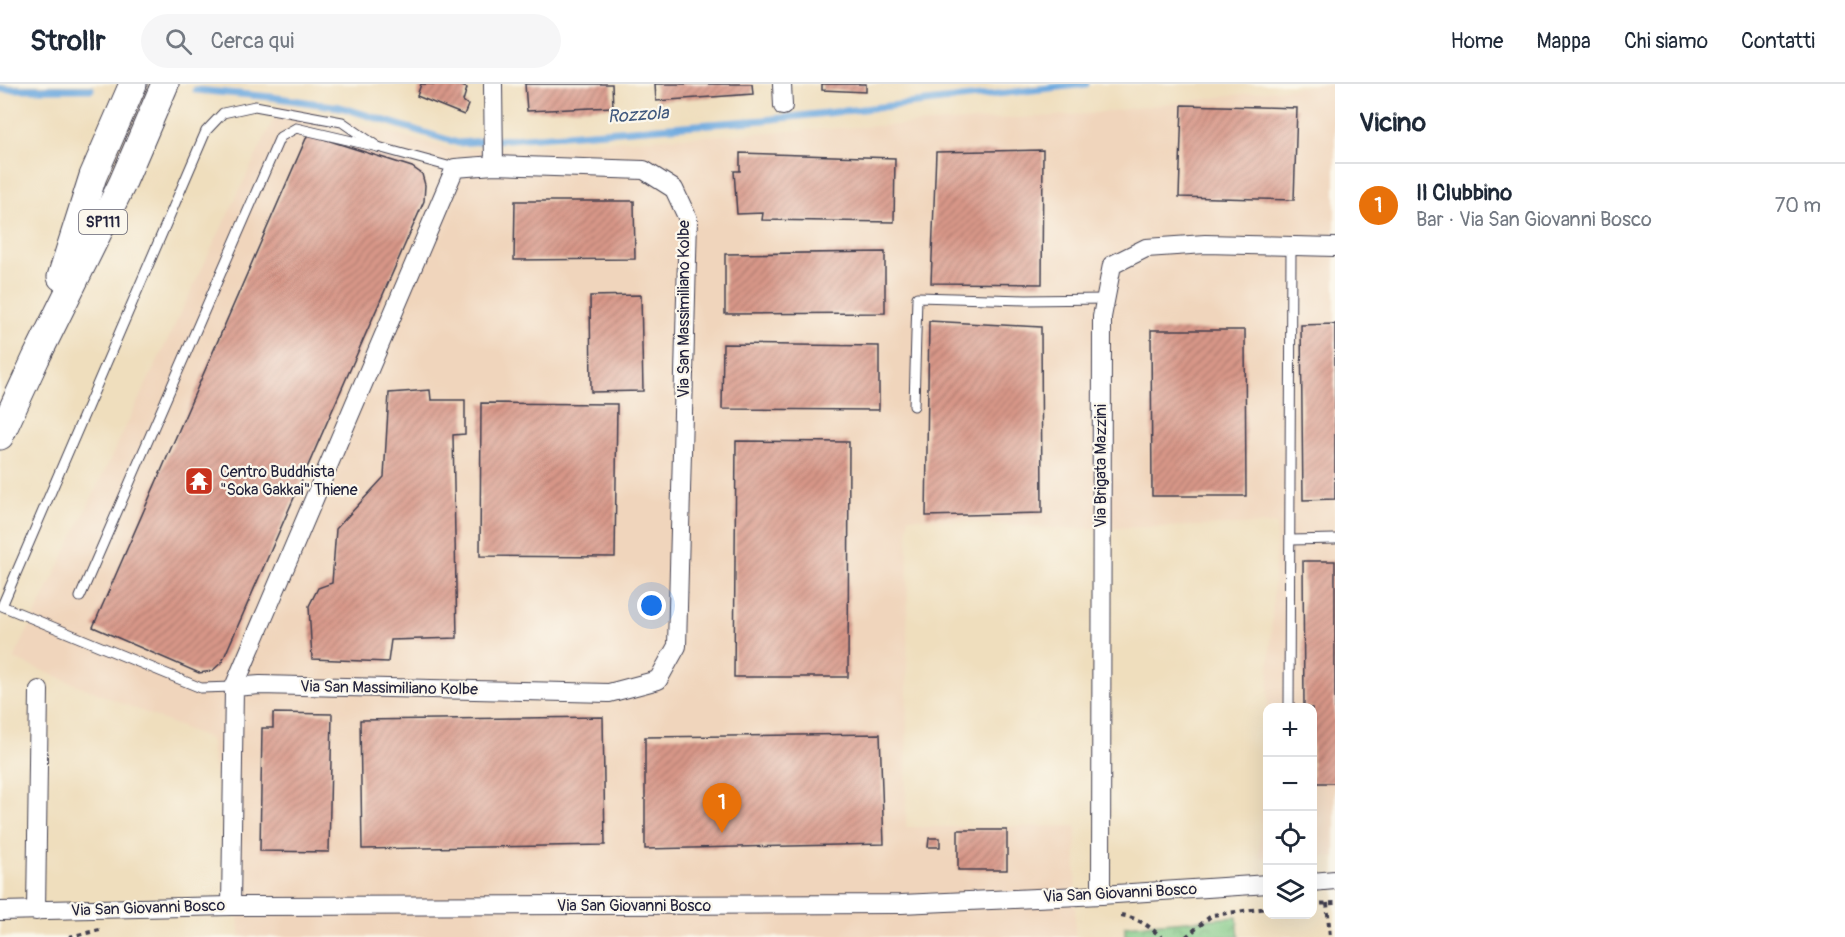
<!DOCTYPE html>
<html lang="it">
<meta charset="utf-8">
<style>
body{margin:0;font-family:Pangolin,sans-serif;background:#f6f6f7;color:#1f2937}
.controls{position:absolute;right:18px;bottom:18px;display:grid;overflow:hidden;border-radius:12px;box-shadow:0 6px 24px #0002}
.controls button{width:54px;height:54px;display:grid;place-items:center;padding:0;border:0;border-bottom:2px solid #e0e1e3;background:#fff;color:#1f2937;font:30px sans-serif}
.you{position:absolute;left:652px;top:522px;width:21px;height:21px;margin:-15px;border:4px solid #fff;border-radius:50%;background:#1a73e8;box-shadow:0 0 0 9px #1a73e833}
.badge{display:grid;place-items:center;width:39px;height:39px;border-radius:50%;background:#0f766e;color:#fff;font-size:20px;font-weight:700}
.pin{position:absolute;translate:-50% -50px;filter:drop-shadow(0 2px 3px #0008)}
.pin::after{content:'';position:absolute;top:32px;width:21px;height:18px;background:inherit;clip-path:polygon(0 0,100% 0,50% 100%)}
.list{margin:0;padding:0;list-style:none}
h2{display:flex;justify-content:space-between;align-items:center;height:78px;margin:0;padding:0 24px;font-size:26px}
h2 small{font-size:20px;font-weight:400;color:#747a83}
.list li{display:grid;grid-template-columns:39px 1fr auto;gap:18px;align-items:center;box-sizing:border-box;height:84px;padding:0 24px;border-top:2px solid #e0e1e3}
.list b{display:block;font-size:22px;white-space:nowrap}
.list p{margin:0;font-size:20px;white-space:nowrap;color:#747a83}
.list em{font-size:20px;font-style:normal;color:#747a83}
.icon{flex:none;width:33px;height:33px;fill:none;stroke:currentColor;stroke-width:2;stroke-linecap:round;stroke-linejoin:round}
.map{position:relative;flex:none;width:1335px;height:853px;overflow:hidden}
header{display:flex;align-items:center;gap:36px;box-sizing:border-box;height:84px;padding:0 30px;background:#fff;border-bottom:2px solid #e0e1e3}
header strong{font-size:28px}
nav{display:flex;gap:33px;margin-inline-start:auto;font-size:21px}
.search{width:420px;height:54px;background:#f6f6f7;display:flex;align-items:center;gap:15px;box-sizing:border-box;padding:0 21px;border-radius:33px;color:#747a83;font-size:22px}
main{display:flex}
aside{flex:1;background:#fff}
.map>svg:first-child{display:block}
.built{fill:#f0d5bc}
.park{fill:url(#park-crowns);stroke:#50745f;stroke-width:1.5}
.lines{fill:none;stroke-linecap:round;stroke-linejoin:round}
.stream{stroke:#6da9df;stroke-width:7}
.building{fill:url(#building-hatch)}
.lane-casing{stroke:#413e4e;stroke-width:11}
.street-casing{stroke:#413e4e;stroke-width:20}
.primary-casing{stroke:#413e4e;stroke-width:29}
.path{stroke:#413e4e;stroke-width:4;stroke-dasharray:4.5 4.5;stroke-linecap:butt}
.lane{stroke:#fff;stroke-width:9}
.street{stroke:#fff;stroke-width:18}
.primary{stroke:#fff;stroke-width:27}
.labels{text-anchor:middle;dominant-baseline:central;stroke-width:4.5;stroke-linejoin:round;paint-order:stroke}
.shield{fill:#fbf7ec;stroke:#636270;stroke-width:1.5}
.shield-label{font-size:15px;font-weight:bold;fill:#22223b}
.street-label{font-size:16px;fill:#22223b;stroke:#fbf7ec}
.poi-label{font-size:16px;fill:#22223b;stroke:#fbf7ec;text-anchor:start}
.water-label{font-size:18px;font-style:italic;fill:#40587d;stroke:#fbf7ec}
</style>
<header>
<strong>Strollr</strong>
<div class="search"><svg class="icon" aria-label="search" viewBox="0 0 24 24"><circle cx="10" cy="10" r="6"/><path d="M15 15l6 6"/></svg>Cerca qui</div>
<nav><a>Home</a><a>Mappa</a><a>Chi siamo</a><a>Contatti</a></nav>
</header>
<main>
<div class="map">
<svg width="1335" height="853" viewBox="0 0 1335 853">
<defs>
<pattern id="park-crowns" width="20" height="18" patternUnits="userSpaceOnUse" patternTransform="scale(1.5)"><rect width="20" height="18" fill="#7ec783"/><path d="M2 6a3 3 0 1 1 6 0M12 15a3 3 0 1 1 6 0" fill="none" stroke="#67a16c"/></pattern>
<pattern id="building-hatch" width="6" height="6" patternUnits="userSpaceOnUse" patternTransform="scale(1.5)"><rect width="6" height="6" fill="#d89788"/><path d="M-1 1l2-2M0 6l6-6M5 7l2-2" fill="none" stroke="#af7b70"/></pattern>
</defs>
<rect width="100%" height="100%" fill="#fbf7ec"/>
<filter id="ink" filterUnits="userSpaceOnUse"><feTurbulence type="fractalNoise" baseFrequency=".0167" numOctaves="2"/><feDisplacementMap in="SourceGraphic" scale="12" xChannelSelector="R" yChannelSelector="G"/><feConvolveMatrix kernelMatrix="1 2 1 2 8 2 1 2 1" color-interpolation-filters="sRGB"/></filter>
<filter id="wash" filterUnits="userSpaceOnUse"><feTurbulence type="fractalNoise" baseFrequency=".008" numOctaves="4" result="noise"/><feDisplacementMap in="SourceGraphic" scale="24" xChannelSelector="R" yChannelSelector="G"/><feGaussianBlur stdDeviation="1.35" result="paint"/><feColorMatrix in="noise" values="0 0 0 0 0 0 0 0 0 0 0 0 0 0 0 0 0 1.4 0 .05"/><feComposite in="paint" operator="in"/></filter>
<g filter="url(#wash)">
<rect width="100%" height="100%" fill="#efdebd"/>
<polygon class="built" points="1321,0 1335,0 1335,773 1313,773 1312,624 1268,624 1267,774 1259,774 1277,440 1059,445 908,433 906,743 1076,742 1075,853 241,853 210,655 14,575 281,20 457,66 1088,30"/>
<polygon class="park" points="1237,833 1239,853 1125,853 1125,842"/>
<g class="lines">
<g class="stream">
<polyline points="0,5 91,5"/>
<polyline points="196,6 271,13 340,23 458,59 764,36 1086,0"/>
</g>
</g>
<g id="blocks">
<g class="building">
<polygon points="421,0 457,0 467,4 463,17 468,21 464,31 417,12"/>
<polygon points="525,0 612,0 613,23 527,27"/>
<polygon points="655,0 752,0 753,10 656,17"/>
<polygon points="822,0 866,0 866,8 822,6"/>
<polygon points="1182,21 1297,24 1294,116 1179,113"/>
<polygon points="308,50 412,83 422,90 425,101 424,117 222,578 212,587 199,589 93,543"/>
<polygon points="1043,66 1042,200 931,199 936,68"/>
<polygon points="740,69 895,74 894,138 762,136 763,129 737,130 734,87 740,87"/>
<polygon points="515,117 634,117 635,175 514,176"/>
<polygon points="885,168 885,229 725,230 725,170"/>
<polygon points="641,211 643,307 591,308 590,212"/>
<polygon points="929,237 1041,243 1042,429 926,432"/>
<polygon points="1335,240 1335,415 1303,416 1301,241"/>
<polygon points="1151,246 1245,246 1246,412 1152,412"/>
<polygon points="723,260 879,262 879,326 722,325"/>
<polygon points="430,306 431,316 465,316 465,350 453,351 457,554 391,556 388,578 312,575 309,522 318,504 332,499 336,445 384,393 389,309"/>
<polygon points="481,319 617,320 615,473 480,472"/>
<polygon points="736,357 849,358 848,593 734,593"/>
<polygon points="1303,477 1335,477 1335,699 1312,699 1312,624 1304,624"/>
<polygon points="273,629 332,630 329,768 260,767 262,644 273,644"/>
<polygon points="603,633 605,761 362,765 360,636"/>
<polygon points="880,650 884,760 645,765 645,653"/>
<rect x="958" y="746" width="49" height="40"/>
<polygon points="929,754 940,754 940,763 928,763"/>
</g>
</g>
</g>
<g filter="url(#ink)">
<use href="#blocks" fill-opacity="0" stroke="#413e4e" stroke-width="1.5"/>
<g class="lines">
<g class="lane-casing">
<g id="lane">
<polyline points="914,322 917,213 1026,216 1105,215"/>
<polyline points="1291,456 1335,455"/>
<polyline points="80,513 280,53 296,44 378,63 455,84"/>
<polyline points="234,603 201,604 2,522 206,47 223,29 255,22 342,38 378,63"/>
<polyline points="1289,624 1291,161"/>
</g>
</g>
<g class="street-casing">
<g id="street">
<polyline points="493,0 494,81"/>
<polyline points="782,0 783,22"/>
<polyline points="1312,798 1335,796"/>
<polyline points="1101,811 1102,233 1112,181 1146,164 1205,160 1335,163"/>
<polyline points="231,822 234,603 455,84 494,81 644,86 674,105 688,135 677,562 658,596 609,609 260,601 234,603"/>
<polyline points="0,827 231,822 901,820 1101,811 1268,800"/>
<polyline points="36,827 39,606"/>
</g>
</g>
<g class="primary-casing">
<g id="primary">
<polyline points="61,193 93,92 133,0"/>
<polyline points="0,352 36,274 122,100 165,0"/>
</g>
</g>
<g class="path">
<polyline points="1327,819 1330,853"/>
<polyline points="1312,820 1335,819"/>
<path d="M1121,831c17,3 27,10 40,22"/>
<polyline points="69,853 100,846"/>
<polyline points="1186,853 1212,831 1268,824"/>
</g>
<use href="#lane" class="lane"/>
<use href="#street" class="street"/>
<use href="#primary" class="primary"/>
</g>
</g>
<defs>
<g id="temple-square" transform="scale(1.5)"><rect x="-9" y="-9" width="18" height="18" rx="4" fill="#c8321e" stroke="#fbf7ec"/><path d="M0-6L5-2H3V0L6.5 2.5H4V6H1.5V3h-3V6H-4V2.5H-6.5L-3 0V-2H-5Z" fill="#fff"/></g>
</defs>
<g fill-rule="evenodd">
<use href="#temple-square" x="199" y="397"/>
</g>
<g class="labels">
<rect class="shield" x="79" y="126" width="48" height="24" rx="4.5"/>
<g class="shield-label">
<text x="103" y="138">SP111</text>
</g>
<g class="street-label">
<text transform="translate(684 225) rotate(-90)">Via San Massimiliano Kolbe</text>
<text transform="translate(1101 382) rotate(-90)">Via Brigata Mazzini</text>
<text transform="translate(389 604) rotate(1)">Via San Massimiliano Kolbe</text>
<text transform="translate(1120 809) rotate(-3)">Via San Giovanni Bosco</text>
<text x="634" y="822">Via San Giovanni Bosco</text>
<text transform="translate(148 824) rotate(-2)">Via San Giovanni Bosco</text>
</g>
<g class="poi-label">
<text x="220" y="388">Centro Buddhista<tspan x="220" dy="18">"Soka Gakkai" Thiene</tspan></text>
</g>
<g class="water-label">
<text transform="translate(638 31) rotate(-4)">Rozzola</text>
</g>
</g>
</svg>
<div class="controls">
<button>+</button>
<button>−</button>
<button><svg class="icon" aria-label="locate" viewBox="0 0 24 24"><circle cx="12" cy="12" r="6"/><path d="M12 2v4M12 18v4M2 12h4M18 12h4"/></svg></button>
<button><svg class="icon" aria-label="layers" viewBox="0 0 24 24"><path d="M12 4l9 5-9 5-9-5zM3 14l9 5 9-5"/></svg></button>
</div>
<div class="you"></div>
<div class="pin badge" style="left:722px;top:749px;background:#e8710a">1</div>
</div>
<aside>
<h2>Vicino<small></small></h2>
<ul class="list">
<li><span class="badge" style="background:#e8710a">1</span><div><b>Il Clubbino</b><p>Bar · Via San Giovanni Bosco</p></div><em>70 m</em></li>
</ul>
</aside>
</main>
